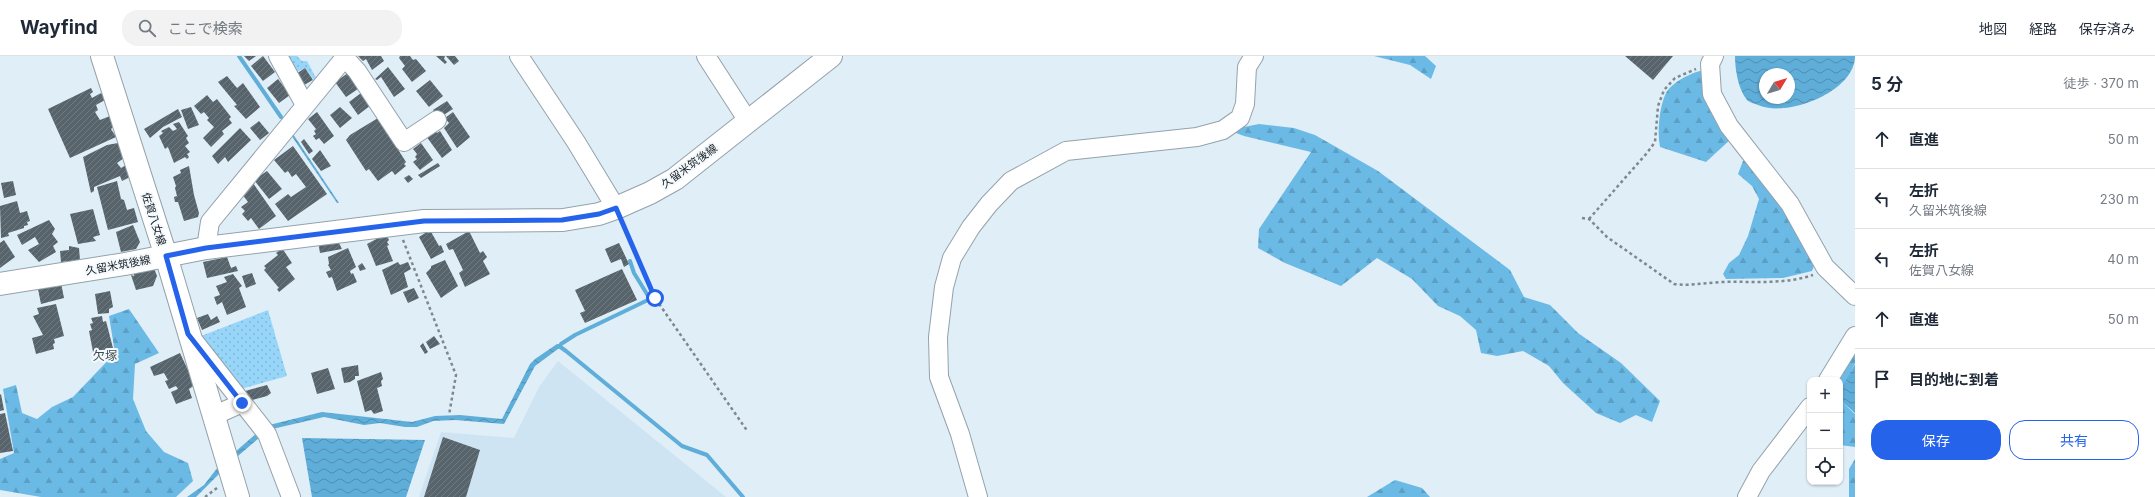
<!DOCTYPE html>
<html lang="ja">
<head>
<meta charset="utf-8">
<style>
	:root { --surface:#fff; --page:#f2f2f3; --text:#1f2937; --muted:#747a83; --line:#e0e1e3; --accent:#2563eb }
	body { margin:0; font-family:Inter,"Noto Sans JP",sans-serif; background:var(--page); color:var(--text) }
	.controls { position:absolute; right:12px; bottom:12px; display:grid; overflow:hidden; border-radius:8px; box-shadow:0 1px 3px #0004 }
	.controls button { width:36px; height:36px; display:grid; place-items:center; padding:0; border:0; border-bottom:1px solid var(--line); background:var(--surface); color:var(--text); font:20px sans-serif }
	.compass { position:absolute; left:1759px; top:12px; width:36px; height:36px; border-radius:50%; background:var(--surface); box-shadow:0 1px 3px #0004; rotate:52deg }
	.stop { position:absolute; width:12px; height:12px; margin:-9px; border:3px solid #2563eb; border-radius:50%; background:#fff }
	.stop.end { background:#2563eb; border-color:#fff; box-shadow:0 1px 4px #0008 }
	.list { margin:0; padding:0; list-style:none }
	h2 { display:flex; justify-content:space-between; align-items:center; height:52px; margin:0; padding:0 16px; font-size:17px }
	h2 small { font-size:13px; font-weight:400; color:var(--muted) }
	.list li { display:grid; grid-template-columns:26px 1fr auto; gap:12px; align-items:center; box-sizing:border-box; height:60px; padding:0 16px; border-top:1px solid var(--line) }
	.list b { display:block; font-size:15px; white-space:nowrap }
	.list p { margin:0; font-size:13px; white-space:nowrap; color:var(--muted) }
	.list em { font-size:13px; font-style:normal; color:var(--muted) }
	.actions { display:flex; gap:8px; padding:12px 16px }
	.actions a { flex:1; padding:9px 0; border:1px solid var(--accent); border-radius:16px; text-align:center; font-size:14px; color:var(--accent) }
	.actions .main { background:var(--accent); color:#fff }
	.icon { flex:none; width:22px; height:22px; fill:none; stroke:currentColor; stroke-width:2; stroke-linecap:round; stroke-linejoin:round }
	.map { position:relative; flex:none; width:1855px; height:441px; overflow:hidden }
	header { display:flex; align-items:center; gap:24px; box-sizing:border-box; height:56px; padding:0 20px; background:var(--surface); border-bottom:1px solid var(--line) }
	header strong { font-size:19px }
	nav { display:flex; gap:22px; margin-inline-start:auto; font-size:14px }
	.search { width:280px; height:36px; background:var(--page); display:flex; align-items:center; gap:10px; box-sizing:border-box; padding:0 14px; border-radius:16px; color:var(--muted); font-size:15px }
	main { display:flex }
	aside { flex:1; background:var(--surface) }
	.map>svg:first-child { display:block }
	.built { fill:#cee4f2 }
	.green { fill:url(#green-dots) }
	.forest { fill:url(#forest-firs) }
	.water { fill:url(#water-waves); fill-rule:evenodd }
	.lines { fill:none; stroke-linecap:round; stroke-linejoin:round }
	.stream { stroke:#5faed9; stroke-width:4 }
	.building { fill:url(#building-hatch) }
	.minor-casing { stroke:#94a2ab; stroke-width:20 }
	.major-casing { stroke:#94a2ab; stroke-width:24 }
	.path { stroke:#7e888e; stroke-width:2.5; stroke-dasharray:3 3; stroke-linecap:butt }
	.minor { stroke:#fff; stroke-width:18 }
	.major { stroke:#fff; stroke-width:22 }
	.route { stroke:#2563eb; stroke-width:5 }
	.labels { text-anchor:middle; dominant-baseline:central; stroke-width:4; stroke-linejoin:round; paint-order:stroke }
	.street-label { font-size:11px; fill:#191e21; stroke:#f3f9fd }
	.neighbourhood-label { font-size:12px; fill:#3e4b52; stroke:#f3f9fd }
</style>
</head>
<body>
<header>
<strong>Wayfind</strong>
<div class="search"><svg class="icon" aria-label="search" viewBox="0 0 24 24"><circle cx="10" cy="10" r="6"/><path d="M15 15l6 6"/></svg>ここで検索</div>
<nav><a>地図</a><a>経路</a><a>保存済み</a></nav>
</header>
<main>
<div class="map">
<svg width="1855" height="441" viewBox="0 0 1855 441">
	<defs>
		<pattern id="green-dots" width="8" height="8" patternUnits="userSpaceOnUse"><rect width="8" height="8" fill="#98d6f9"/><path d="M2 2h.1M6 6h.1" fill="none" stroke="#82b7d5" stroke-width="1.8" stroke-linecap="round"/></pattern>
		<pattern id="forest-firs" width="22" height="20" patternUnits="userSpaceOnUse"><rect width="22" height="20" fill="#6bbae6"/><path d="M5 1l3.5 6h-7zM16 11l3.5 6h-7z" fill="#5c9fc5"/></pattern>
		<pattern id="water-waves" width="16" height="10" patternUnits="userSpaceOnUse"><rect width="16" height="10" fill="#5faed9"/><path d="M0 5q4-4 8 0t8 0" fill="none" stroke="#4e8db0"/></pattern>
		<pattern id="building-hatch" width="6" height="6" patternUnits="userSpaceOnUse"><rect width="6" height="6" fill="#57646c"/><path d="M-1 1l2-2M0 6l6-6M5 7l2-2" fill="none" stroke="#707a80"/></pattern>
	</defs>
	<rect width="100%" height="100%" fill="#dfeef7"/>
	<polygon class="built" points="558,305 726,441 419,441 441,376 514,382 539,331"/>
	<g class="green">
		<polygon points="285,0 297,0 302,5 307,5 316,22 314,24 305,12 294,17"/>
		<polygon points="268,254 287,320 237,334 201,280"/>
	</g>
	<g class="forest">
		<polygon points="1374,0 1425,0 1436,10 1431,23 1410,9"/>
		<path d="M1703,14L1731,83L1706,106L1660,91C1657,76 1659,51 1666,37C1672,26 1691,17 1703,14Z"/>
		<polygon points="1259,68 1294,72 1315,79 1378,115 1510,214 1524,241 1550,249 1578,277 1621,307 1660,345 1652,366 1636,359 1620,367 1596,357 1563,327 1549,310 1523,295 1497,300 1481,297 1476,274 1460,260 1438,250 1412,223 1377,202 1341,230 1285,207 1258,192 1259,173 1311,96 1244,80 1236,77 1239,72"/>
		<polygon points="1743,105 1750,105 1775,137 1816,204 1812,215 1783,222 1726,223 1723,218 1729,207 1739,199 1748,180 1759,143 1752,130 1738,118"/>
		<polygon points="129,253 159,297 135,308 133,343 146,375 164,396 188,407 193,425 176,441 41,441 0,434 0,403 14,397 3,333 16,329 22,357 37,363 52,351 73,341 115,297 109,260"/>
		<polygon points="1855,292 1855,307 1840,338 1840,324 1832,324"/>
		<polygon points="1840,344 1855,358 1855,391 1840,389"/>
		<polygon points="1855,403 1855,441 1849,441 1849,413"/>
		<polygon points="1395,424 1422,432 1430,441 1367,441"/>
	</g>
	<g class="water">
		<path d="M1735,0H1855C1855,36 1787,62 1758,49C1755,48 1749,46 1747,44C1738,33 1735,13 1735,0ZM1765,18H1789V42H1765Z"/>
		<polygon points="293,78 339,147 337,147 291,79"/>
		<polygon points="557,288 562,290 535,310 504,368 455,364 433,365 417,371 405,371 380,367 364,369 324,361 268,374 238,400 235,396 265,370 322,356 412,366 435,360 460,359 502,363 530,308 535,303"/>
		<polygon points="1855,308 1855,357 1840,344 1842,331"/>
		<polygon points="302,382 425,384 406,441 312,441"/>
		<polygon points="218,411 222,415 196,441 187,441 204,429"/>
	</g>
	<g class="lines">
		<g class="stream">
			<polyline points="239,0 281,61"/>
			<polyline points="561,288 575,279 650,243 634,217 630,205"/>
			<polyline points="557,291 559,290 566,295 682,390 707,399 743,441"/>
		</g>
	</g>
	<g class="building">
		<polygon points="244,0 256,0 249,5"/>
		<polygon points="263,0 275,16 263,25 251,10"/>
		<polygon points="358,0 381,0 384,5 372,14 366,3 363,5"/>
		<polygon points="400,0 410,0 413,4 416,3 426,15 412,26 402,13 405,10 399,2"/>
		<polygon points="436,0 445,0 444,3 447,6 445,8"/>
		<polygon points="446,0 455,0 459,5 454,9"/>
		<polygon points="1625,0 1673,0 1653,24"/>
		<polygon points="388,11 405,33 394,41 381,21 377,24 375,23"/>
		<polygon points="305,12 313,24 304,29 296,18"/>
		<polygon points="348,17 358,33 346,41 335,26"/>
		<polygon points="227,20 237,32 243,27 260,51 246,63 234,50 237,49 218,26"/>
		<polygon points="278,23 290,39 279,47 267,32"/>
		<polygon points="430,24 443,40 429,51 416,35"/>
		<polygon points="91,32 93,36 90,38 92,42 101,37 105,44 96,49 98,54 95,56 100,64 110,60 114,70 111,73 116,81 70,102 48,53"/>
		<polygon points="361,37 371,49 358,59 349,46"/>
		<polygon points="207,39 213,46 217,43 231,61 229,63 232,67 222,75 224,78 211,91 203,82 214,71 207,64 209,62 204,56 201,58 194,50"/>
		<polygon points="447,45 453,53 439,62 433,54"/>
		<polygon points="191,51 199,69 188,73 181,54"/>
		<polygon points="340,51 352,62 340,72 330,59"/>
		<polygon points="178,53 182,61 163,71 150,82 144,73"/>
		<polygon points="317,56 334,80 324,88 319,82 316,84 313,80 316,78 314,75 316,73 308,63"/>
		<polygon points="453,56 470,81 457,92 444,72 449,67 445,62"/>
		<polygon points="378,62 406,106 404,108 406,110 395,119 392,115 378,125 369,113 366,115 346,84 350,79"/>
		<polygon points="259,65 269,77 260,84 250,72"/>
		<polygon points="179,66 188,80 186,82 189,87 185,90 190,96 187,98 189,101 187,103 185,101 174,107 168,91 165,93 159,80 163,77 161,75 169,71 173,75 177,73 173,68"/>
		<polygon points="240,72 251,84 228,106 225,101 218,108 212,100"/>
		<polygon points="434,73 437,77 440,75 452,94 442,102 426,80"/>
		<polygon points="304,83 313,95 309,98 301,86"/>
		<polygon points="118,87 124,102 117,107 121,112 126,109 130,121 122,125 120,120 94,131 94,135 91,137 83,101 107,89"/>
		<polygon points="421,87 433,104 420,114 413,106 417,103 415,101 417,98 413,93"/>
		<polygon points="293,90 327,138 288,165 275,148 288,138 291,141 306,131 296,118 292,121 288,115 285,117 274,104"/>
		<polygon points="320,94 331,110 321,115 312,103"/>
		<polygon points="438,107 440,110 421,122 418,119"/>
		<polygon points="189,110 194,139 199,157 198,161 184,165 178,146 175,146 174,141 177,140 175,132 176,130 173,121 181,117 180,114"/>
		<polygon points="267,115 282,133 269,143 254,124"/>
		<polygon points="409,119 413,123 408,127 404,122"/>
		<polygon points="13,125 16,139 4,142 1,127"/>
		<polygon points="117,125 121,143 124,144 127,154 134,152 138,166 108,174 97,131"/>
		<polygon points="253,127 276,160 259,173 251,162 248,165 242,158 245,155 241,151 248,146 242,138 252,130"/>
		<polygon points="17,145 20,157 27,155 30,165 27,166 28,169 24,170 24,172 8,177 9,180 1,182 0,150"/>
		<polygon points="93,153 100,179 93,181 96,185 78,188 70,158"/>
		<polygon points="49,164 55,173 52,178 58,186 53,190 56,196 39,206 28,194 39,188 35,181 22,189 17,179"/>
		<polygon points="133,169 140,186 136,193 121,196 116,176"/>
		<polygon points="430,174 439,190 441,189 444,196 431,203 419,181"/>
		<polygon points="469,175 480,197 483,195 487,201 483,205 490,218 465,231 459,217 463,214 453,193 449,194 446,188"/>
		<polygon points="386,178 389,184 387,186 389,189 387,190 393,205 376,210 367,188"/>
		<polygon points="337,183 342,193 320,197 318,185"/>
		<polygon points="4,184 15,201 0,212 0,187"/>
		<polygon points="619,187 629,208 624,211 621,203 611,207 605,193"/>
		<polygon points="69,190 79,192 80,204 61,206 60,195 69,194"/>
		<polygon points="282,192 292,207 286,211 295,223 279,236 277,233 279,232 264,214 266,212 264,210 278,199 276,197"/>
		<polygon points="348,192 356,211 350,215 351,218 353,217 357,226 337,235 332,221 329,222 326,216 331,214 328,209 329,208 328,201"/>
		<polygon points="227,201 231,212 236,210 238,215 207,222 203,206"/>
		<polygon points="445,204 458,230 441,242 426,217 431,212 431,210"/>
		<polygon points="398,206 400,209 408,206 411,213 404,217 408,231 391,239 382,214"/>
		<polygon points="362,207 366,213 360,215 358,210"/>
		<polygon points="154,212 157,220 153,230 136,234 131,219 134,220 134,217"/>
		<polygon points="622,213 637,244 585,267 580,257 585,255 575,234"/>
		<polygon points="252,217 256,228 246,232 242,220"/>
		<polygon points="233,218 242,230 239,232 246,251 227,259 222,246 217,249 214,241 220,239 216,230 227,226 224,221"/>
		<polygon points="61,227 64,242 41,248 38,233"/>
		<polygon points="414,232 419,242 408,247 403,236"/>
		<polygon points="110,235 113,251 109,253 109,257 98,258 95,238"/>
		<polygon points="56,248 64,280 54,283 55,287 53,288 54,293 36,298 32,282 43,279 33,260 39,258 37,252"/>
		<polygon points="208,258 211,264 217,260 220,266 202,274 197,262"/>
		<polygon points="102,260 103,266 106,265 113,292 93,296 89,275 92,274 90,268 93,267 91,262"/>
		<polygon points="434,280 440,288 430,293 426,286"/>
		<polygon points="423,287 428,296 425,298 420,290"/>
		<polygon points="180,297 195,329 189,333 192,342 176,348 171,336 178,333 176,330 169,333 165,325 168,324 164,317 154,320 150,311"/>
		<polygon points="358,309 359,320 355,320 355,323 350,326 344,327 341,312"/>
		<polygon points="328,312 335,333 317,338 311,317"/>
		<polygon points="381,316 383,323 381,325 382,330 377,332 383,355 374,358 371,354 365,356 357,325"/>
		<polygon points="267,329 271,337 267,340 248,345 238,337"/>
		<polygon points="1,338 4,354 0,355 0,339"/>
		<polygon points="5,357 13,395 0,397 0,358"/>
		<polygon points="443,381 480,394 466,441 424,441"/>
	</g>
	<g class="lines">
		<defs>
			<g id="minor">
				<polyline points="278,0 305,49"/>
				<polyline points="519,0 576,86 616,152"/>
				<polyline points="706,0 748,65"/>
				<polyline points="1714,0 1710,8 1712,38 1729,70 1790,148 1825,211 1855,240"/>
				<polyline points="344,1 357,15 404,86 437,64"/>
				<polyline points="206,192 210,166 346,0"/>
				<polyline points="194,285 267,378 291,441"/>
				<polyline points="1828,324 1855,280"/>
				<polyline points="213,360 242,347"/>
				<polyline points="978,441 960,378 939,321 938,281 944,231 952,202 971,171 989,148 1011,125 1066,95 1197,81 1223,74 1240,62 1245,48 1247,11 1254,0"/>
				<polyline points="1747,441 1761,415 1810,351"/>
			</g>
			<g id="major">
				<polyline points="102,0 166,200 238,441"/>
				<polyline points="0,228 125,208 206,192 424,165 563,164 599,158 616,152 650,137 675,123 831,0"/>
			</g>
		</defs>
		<use href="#minor" class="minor-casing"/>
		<use href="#major" class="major-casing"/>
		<g class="path">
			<path d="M1582,162L1589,163L1607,181L1674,228C1690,230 1705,227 1721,226C1752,225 1783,229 1813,219"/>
			<polyline points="1589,163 1647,97 1655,86 1658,50 1664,34 1675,22 1696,13"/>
			<polyline points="622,166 655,242 748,376"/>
			<polyline points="403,184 456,319 449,359"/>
			<polyline points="205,441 217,432"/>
		</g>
		<use href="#minor" class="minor"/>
		<use href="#major" class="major"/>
	</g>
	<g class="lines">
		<polyline class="route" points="242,347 188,278 166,200 206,192 424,165 562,164 599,158 616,152 655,242"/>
	</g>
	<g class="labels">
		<g class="street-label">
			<text transform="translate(689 110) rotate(-36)">久留米筑後線</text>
			<text transform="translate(154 163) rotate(72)">佐賀八女線</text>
			<text transform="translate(118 209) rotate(-10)">久留米筑後線</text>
		</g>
		<g class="neighbourhood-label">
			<text x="105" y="299">欠塚</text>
		</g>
	</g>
</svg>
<div class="controls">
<button>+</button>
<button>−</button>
<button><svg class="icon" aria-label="locate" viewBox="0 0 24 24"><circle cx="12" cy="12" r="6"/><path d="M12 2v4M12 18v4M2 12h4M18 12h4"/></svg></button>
</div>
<svg class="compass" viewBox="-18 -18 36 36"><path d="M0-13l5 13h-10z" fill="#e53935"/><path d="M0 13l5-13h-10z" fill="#747a83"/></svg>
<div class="stop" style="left:655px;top:242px"></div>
<div class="stop end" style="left:242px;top:347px"></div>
</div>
<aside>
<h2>5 分<small>徒歩 · 370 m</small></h2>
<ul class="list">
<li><svg class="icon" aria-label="ahead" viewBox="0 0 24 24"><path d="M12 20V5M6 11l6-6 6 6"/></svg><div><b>直進</b></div><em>50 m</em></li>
<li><svg class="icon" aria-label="left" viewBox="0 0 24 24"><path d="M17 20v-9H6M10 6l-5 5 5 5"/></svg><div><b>左折</b><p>久留米筑後線</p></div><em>230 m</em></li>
<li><svg class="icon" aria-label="left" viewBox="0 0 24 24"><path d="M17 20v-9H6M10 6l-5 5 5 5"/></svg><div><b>左折</b><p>佐賀八女線</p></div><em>40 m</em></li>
<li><svg class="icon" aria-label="ahead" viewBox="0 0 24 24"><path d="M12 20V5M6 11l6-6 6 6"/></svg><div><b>直進</b></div><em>50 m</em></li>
<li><svg class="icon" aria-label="arrive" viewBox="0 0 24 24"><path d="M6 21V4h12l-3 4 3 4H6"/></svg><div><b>目的地に到着</b></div></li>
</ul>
<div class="actions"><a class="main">保存</a><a>共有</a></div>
</aside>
</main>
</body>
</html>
